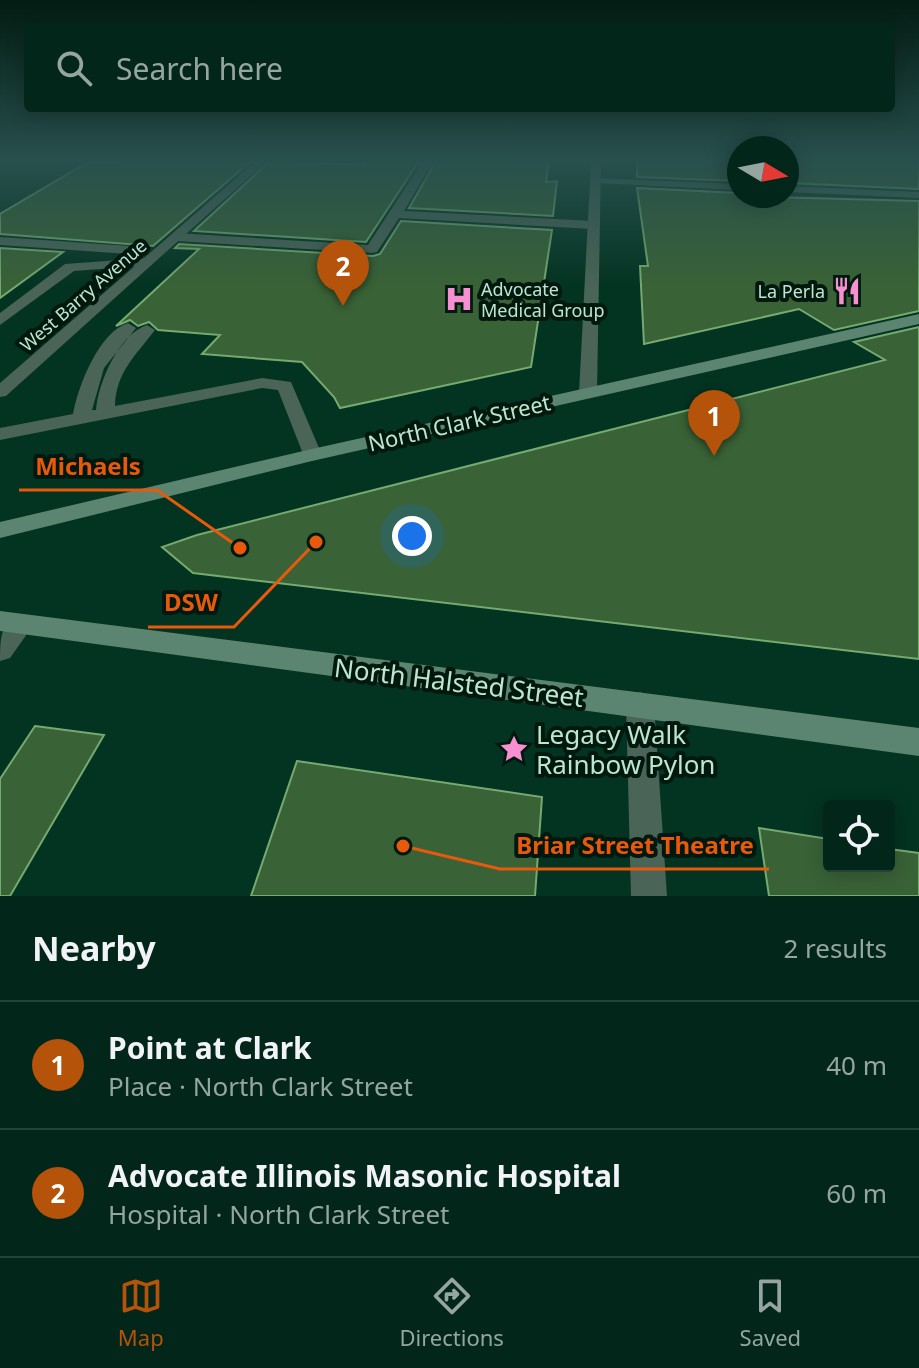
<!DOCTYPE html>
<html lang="en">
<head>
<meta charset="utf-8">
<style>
	:root { --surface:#022619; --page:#103226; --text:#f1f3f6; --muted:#96a5a2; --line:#234338; --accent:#b45309 }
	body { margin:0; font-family:"Noto Sans",sans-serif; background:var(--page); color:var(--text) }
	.controls { position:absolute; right:24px; bottom:24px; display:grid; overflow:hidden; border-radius:8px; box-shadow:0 4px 20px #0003 }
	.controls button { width:72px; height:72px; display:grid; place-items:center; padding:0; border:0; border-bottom:2px solid var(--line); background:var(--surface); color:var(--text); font:40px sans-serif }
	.compass { position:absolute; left:727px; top:136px; width:72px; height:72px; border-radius:50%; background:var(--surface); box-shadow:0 4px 20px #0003; rotate:100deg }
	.you { position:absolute; left:412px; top:536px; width:28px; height:28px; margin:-20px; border:6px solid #fff; border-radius:50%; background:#1a73e8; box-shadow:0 0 0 12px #1a73e833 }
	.badge { display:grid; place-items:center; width:52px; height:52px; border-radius:50%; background:var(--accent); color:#fff; font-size:26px; font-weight:700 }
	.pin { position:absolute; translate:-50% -66px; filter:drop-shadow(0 2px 4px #0008) }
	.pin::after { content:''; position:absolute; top:42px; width:28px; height:24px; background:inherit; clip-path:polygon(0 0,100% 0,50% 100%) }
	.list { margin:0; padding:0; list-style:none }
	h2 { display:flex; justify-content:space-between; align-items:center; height:104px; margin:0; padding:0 32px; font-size:34px }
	h2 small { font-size:26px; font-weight:400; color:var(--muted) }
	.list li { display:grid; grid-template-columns:52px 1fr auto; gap:24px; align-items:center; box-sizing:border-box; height:128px; padding:0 32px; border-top:2px solid var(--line) }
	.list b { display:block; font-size:30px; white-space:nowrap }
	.list p { margin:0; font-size:26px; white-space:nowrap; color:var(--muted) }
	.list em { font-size:26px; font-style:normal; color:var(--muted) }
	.icon { flex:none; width:44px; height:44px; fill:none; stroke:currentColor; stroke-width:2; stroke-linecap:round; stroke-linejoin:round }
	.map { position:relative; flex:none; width:919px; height:896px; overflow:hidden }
	.search { position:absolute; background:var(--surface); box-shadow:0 4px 20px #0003; left:24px; right:24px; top:24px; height:88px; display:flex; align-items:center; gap:20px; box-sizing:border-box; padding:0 28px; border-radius:8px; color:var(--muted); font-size:30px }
	.sheet { height:360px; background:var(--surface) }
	nav { display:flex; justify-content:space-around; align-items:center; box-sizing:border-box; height:112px; border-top:2px solid var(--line); background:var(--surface); font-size:22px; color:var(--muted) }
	nav a { display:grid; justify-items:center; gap:4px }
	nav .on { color:var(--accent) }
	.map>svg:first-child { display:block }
	.building { fill:#396236; stroke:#75aa70; stroke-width:2 }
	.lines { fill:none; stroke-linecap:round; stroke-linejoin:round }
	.service { fill:#4a6457; fill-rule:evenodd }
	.minor { fill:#4a6457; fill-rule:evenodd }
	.secondary { fill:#5b8570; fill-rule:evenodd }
	.labels { text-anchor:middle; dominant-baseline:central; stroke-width:8; stroke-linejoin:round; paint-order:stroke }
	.far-poi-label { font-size:18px; fill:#bee5d0; stroke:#00180d; text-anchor:start }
	.far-street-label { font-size:18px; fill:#bee5d0; stroke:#00180d }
	.street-label { font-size:22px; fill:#bee5d0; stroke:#00180d }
	.near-street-label { font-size:26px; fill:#bee5d0; stroke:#00180d }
	.near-poi-label { font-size:26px; fill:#bee5d0; stroke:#00180d; text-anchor:start }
	.leader { fill:none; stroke:#e8590c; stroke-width:3 }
	.callout-dot { fill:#e8590c; stroke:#00180d; stroke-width:3 }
	.callout-label { font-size:24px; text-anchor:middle; font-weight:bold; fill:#e8590c; stroke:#00180d; stroke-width:8; stroke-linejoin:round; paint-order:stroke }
</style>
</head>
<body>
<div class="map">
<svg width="919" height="896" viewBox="0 0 919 896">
	<rect width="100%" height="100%" fill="#033321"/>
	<g class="building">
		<polygon points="251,161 153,246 0,234 0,214 88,162"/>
		<polygon points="270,161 363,165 363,161 419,161 366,242 194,231"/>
		<polygon points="436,161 549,161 546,182 557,181 553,216 409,208"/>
		<polygon points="637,161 739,161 739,181 637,177"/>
		<polygon points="787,161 919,161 919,189 787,183"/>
		<polygon points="637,188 739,193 739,196 919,201 919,311 834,330 799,309 644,344 640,266 648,266"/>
		<polygon points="401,221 552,230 531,367 340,408 334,397 302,362 202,354 220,335 158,330 149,322 138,326 130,320 116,326 199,249 175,248 179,244 373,256 380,254"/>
		<polygon points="0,248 63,252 0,298"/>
		<polygon points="919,327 919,659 193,573 162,547 197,535 885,360 854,342"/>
		<polygon points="35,726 104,735 10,896 0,896 0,779"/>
		<polygon points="297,761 542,797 535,896 251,896"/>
		<polygon points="759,828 829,839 829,866 889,866 889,849 919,853 919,896 769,896"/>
	</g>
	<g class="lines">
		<g class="service">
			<polygon points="423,161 433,161 404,211 593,221 599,225 593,229 399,218 377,252 372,253 176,241 170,237 176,233 368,245"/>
			<polygon points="592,178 739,184 739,190 596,183 591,180"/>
			<polygon points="787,186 919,192 919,198 787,192"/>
			<polygon points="0,237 143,247 150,251 143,255 0,245"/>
			<polygon points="147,258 152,259 152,265 74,271 0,325 0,313 65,264"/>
			<path d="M128,323L136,328L104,368L92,410H96C98,383 119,334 147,325L155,330C136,355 116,372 115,406L262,378L291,382L322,455L319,459H305L278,390L262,388L0,440V428L73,414C78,386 99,332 128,323Z"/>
			<path d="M21,614L30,617L34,624L10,658L0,661C0,640 0,621 21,614Z"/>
		</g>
		<g class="minor">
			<polygon points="256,161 267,161 6,396 0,397 0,383"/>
			<polygon points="591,161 601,161 597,393 588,398 579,393"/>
			<polygon points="640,692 650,696 654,705 667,896 631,896 626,705 630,696"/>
		</g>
		<g class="secondary">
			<polygon points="919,314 919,324 312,461 0,538 0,522 312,449"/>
			<polygon points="0,611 919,728 919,756 0,631"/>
		</g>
	</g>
	<linearGradient id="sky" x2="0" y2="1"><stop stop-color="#021c12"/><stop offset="0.56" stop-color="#28504e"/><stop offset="1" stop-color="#28504e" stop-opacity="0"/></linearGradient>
	<rect width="919" height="287" fill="url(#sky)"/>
	<defs>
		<symbol id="restaurant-bare" viewBox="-9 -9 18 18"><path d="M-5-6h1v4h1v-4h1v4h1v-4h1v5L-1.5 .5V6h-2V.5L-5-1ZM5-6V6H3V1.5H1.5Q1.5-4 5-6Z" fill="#f690d1" stroke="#00180d" stroke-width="2.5" paint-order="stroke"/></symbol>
		<symbol id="hospital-bare" viewBox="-9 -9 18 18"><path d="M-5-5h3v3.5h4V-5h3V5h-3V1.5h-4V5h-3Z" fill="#f690d1" stroke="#00180d" stroke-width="2.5" paint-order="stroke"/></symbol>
		<symbol id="sight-bare" viewBox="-9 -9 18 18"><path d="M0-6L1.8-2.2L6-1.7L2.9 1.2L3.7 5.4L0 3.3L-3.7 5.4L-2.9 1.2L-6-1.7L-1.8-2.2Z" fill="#f690d1" stroke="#00180d" stroke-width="2.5" paint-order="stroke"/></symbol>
	</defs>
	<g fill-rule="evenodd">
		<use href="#restaurant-bare" x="827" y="271" width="40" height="40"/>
		<use href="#hospital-bare" x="439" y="279" width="40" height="40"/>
		<use href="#sight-bare" x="494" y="729" width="40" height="40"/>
	</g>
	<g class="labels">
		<g class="far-poi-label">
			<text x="481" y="289">Advocate<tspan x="481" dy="21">Medical Group</tspan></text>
			<text x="825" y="291" text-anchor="end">La Perla</text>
		</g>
		<g class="far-street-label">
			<text transform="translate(83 295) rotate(-41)">West Barry Avenue</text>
		</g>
		<g class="street-label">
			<text transform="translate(459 422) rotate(-13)">North Clark Street</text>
		</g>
		<g class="near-street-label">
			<text transform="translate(459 682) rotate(7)">North Halsted Street</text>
		</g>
		<g class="near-poi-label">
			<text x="536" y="734">Legacy Walk<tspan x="536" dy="30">Rainbow Pylon</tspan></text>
		</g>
	</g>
	<path class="leader" d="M240 548L157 490H19M316 542L234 627H148M403 846L500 869H769"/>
	<g class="callout-dot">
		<circle cx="240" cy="548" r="8"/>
		<circle cx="316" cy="542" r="8"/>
		<circle cx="403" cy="846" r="8"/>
	</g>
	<g class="callout-label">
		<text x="88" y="475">Michaels</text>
		<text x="191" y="611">DSW</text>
		<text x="635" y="854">Briar Street Theatre</text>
	</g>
</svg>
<div class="controls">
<button><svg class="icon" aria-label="locate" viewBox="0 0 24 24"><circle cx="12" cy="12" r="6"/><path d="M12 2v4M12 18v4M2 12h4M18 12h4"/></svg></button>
</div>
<svg class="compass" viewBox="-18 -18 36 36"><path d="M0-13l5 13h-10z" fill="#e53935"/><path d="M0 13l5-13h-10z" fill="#96a5a2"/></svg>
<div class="you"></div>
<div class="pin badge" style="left:714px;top:456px">1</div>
<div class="pin badge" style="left:343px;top:306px">2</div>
<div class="search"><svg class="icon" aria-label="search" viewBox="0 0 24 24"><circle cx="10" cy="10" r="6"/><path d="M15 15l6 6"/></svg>Search here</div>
</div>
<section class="sheet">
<h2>Nearby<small>2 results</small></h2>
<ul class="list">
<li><span class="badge">1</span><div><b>Point at Clark</b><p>Place · North Clark Street</p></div><em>40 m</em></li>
<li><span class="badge">2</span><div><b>Advocate Illinois Masonic Hospital</b><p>Hospital · North Clark Street</p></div><em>60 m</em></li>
</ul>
</section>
<nav>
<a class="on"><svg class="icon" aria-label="map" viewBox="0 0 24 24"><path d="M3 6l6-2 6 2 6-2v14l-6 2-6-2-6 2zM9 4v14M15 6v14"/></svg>Map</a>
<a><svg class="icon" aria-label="directions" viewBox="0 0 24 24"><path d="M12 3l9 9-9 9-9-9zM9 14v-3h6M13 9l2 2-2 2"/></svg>Directions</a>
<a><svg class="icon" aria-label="saved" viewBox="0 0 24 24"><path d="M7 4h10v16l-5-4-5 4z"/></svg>Saved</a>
</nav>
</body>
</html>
